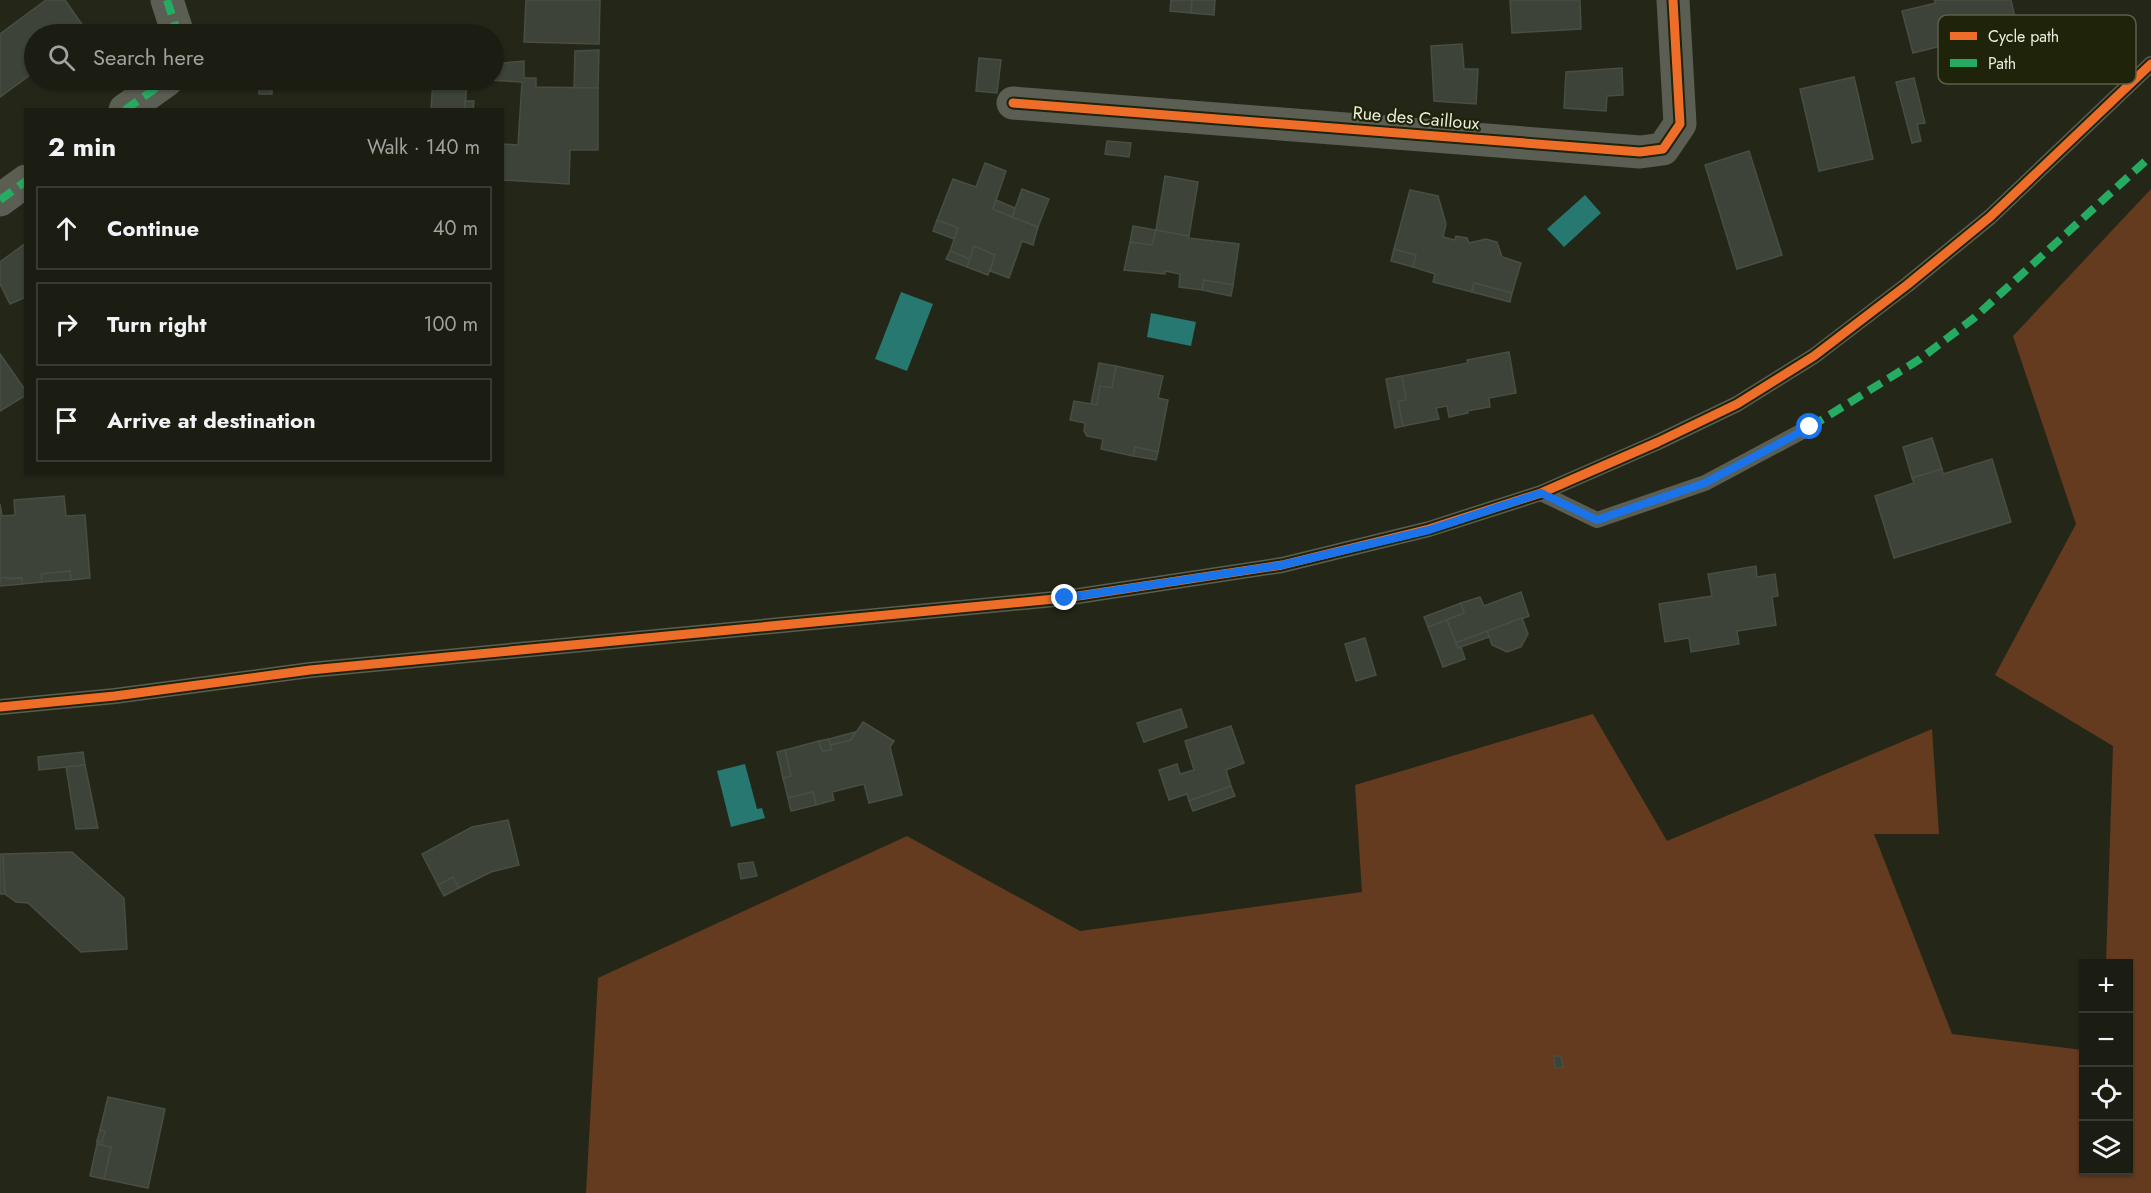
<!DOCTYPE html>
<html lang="en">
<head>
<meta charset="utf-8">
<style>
	:root { --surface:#1b1d12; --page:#24261b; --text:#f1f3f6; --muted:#a0a29f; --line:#393b32 }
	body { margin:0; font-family:Jost,sans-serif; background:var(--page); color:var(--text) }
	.controls { position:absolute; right:18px; bottom:18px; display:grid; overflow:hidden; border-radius:0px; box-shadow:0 2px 4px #0004 }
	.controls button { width:54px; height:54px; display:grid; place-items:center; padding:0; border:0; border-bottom:2px solid var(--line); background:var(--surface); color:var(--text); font:30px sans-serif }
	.stop { position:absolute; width:18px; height:18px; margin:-14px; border:4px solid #1a73e8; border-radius:50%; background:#fff }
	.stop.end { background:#1a73e8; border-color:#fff; box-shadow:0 2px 6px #0008 }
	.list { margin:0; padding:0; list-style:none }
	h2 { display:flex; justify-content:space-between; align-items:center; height:78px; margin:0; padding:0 24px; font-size:26px }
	h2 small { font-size:20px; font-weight:400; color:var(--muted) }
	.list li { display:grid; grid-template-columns:39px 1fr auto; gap:18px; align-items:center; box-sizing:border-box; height:84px; margin:0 12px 12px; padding:0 12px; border:2px solid var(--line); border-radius:0px }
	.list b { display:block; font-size:22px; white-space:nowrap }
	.list em { font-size:20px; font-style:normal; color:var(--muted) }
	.icon { flex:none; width:33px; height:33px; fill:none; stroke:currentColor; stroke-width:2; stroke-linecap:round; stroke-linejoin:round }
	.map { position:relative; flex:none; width:2151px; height:1193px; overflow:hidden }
	.search { position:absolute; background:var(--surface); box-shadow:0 2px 4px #0004; left:24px; top:24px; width:480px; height:66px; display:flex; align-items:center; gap:15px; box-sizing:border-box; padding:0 21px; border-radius:33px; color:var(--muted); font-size:22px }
	.panel { position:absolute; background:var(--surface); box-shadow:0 2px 4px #0004; left:24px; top:108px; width:480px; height:366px; border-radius:0px }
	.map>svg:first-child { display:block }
	.green { fill:#643b1f }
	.water { fill:#267870 }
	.building { fill:#3d4339; stroke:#474e43; stroke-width:1.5 }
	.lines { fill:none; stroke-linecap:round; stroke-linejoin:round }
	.lane { stroke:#5b5e53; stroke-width:16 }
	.street { stroke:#5b5e53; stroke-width:33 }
	.quiet { stroke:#26ab63; stroke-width:8; stroke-dasharray:15 8; stroke-linecap:butt }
	.cycleway-casing { stroke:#1e2309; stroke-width:13 }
	.cycleway { stroke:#ee6e29; stroke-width:9 }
	.route { stroke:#1a73e8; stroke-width:8 }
	.labels { text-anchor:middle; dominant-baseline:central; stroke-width:4.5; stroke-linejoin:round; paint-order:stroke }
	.street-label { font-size:18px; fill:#e9eddd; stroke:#1e2309 }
	.key { fill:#1e2309; stroke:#5b6049; stroke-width:1.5 }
	.key-label { font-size:16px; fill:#e9eddd }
</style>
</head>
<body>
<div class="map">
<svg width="2151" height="1193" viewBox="0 0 2151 1193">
	<rect width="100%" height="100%" fill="#242718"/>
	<polygon class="green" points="2151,189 2151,1193 586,1193 598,978 907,836 1080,931 1362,892 1355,785 1593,714 1667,841 1932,729 1939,834 1874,834 1952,1034 2083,1050 2084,1170 2128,1170 2128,964 2106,963 2113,746 1995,675 2076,524 2013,336"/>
	<g class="water">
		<polygon points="1585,195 1601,213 1564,247 1547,229"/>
		<polygon points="901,292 933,304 907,371 875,359"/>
		<polygon points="1151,313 1196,322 1191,346 1147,337"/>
		<polygon points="745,764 757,809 762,808 765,818 731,827 717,771"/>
	</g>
	<g class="building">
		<polygon points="46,0 65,0 88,33 34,34 34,72 0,97 0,34"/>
		<polygon points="526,0 600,0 599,44 524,42"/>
		<polygon points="1171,0 1192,0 1191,13 1170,11"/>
		<polygon points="1192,0 1215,0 1214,15 1191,13"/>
		<polygon points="1510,0 1580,0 1581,29 1512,33"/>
		<polygon points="1934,0 2011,0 2017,27 1968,39 1974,63 1951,68 1945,45 1913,53 1902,11 1936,3"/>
		<polygon points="1462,44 1464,69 1478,69 1476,104 1434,101 1431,46"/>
		<polygon points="599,50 598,88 574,88 575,51"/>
		<polygon points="979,58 1001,60 997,93 976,91"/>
		<polygon points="524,61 524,78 536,78 536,87 598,88 598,150 570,150 569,184 502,180 502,144 518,145 522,82 486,80 494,80 494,64"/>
		<polygon points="1622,68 1623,95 1607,96 1606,111 1564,108 1566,72"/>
		<polygon points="1854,77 1873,159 1819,171 1800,89"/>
		<polygon points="1914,78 1925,123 1917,124 1921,141 1912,143 1896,82"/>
		<polygon points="272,80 272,94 259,94 259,81"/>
		<polygon points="416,80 433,80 433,89 416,87"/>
		<polygon points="433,80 467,80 465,110 431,110"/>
		<polygon points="465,101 474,101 473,110 465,110"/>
		<polygon points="1107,141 1131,143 1129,157 1105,154"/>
		<polygon points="1749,151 1782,255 1737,269 1705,165"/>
		<polygon points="985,163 1006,171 993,209 1038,227 1033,245 1022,241 1009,278 990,271 995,255 974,246 970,259 950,251 958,228 937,220 953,179 976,187"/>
		<polygon points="1165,176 1198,182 1189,236 1156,230"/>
		<polygon points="1022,189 1049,199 1038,227 1012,217"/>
		<polygon points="1410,190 1438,196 1446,224 1443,237 1455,240 1456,236 1467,238 1469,243 1486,239 1497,242 1502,257 1521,263 1512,293 1474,283 1472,292 1433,282 1435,274 1413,267 1416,255 1394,249"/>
		<polygon points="996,200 1015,208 1012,217 993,209"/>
		<polygon points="937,220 958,228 954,239 933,231"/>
		<polygon points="1133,226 1156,230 1152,245 1130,242"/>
		<polygon points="1156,230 1189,236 1188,238 1239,244 1233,285 1204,280 1202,290 1179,287 1180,274 1165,271 1165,274 1124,270 1130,242 1152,245"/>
		<polygon points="26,243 26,297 10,304 0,284 0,262"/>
		<polygon points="974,246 995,255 988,275 967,267"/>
		<polygon points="1394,249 1416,255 1413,267 1391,261"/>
		<polygon points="950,251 970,259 967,267 946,259"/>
		<polygon points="1204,280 1233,285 1231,296 1202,290"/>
		<polygon points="1474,283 1512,293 1510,302 1472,292"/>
		<polygon points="1509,352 1516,393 1489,398 1490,407 1467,411 1468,413 1449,417 1447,406 1436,408 1439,419 1403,426 1398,401 1406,400 1402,376 1468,363 1467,360"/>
		<polygon points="0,354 26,391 26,395 0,411"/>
		<polygon points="1099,363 1116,366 1112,388 1100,386 1097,405 1091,404"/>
		<polygon points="1116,366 1163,376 1158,398 1168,400 1158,452 1135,447 1133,456 1101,449 1103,439 1087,436 1084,431 1085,423 1070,420 1074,401 1097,405 1100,386 1112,388"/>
		<polygon points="1402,376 1406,400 1398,401 1403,426 1395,428 1386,379"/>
		<polygon points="1932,438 1942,469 1912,478 1903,447"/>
		<polygon points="1135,447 1158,452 1156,460 1133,456"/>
		<polygon points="1992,459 2011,522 1894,558 1875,496 1914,483 1912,478 1942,469 1943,474"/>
		<polygon points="64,496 66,516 85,515 90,578 71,580 70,571 41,574 42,582 22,584 22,578 0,578 0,504 2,516 15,515 14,500"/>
		<polygon points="1756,566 1757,577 1775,574 1778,596 1772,597 1776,625 1737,631 1739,644 1691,652 1689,638 1665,642 1659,604 1712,596 1708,574"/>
		<polygon points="70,571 71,580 42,582 41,574"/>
		<polygon points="6,577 7,579 22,578 22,584 0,586 0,578"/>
		<polygon points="1521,592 1529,616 1456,643 1447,620 1464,613 1461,603 1480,597 1484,606"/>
		<polygon points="1461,603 1464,613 1428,627 1424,617"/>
		<polygon points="1522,618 1528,634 1521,647 1507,652 1492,645 1487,631"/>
		<polygon points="1447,620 1458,648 1461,647 1465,659 1443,667 1428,627"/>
		<polygon points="1487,631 1489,637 1458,648 1456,643"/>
		<polygon points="1365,638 1376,675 1356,681 1345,644"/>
		<polygon points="1181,709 1187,727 1144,742 1137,723"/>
		<polygon points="863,722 894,741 890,747 902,795 869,803 864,784 832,792 834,800 816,805 813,792 788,798 783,778 791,776 785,750 819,741 822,751 831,750 830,745 851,740"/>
		<polygon points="1231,726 1244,763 1226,770 1231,786 1189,801 1187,794 1169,800 1159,770 1177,764 1180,774 1194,770 1185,741"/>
		<polygon points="855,732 851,740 830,745 829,739"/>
		<polygon points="829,739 831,750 822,751 819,741"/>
		<polygon points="785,750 791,776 783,778 777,752"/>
		<polygon points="83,752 85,765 39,770 38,757"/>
		<polygon points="85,765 98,828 76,829 66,767"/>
		<polygon points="1231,786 1235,796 1193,811 1189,801"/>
		<polygon points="813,792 816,805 791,811 788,798"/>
		<polygon points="508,820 519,865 491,872 459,888 453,877 438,885 422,854 472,827"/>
		<polygon points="72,852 124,898 127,949 81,952 28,903 16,902 5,894 3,854"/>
		<polygon points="0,854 3,854 5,894 0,894"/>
		<polygon points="753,862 757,876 741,879 738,864"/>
		<polygon points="453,877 459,888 444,896 438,885"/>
		<polygon points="1554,1056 1561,1056 1563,1067 1555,1068"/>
		<polygon points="108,1097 165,1109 148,1188 104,1179 111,1147 97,1144 97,1141 102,1142 105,1131 100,1130"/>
		<polygon points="100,1130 105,1131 102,1142 97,1141"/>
		<polygon points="97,1144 111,1147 104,1179 90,1176"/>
	</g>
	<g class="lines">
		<g class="lane">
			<polyline points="1541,493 1597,520 1705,483 1810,427"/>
			<polyline points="0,707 115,696 310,670 1065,598 1282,565 1429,529 1541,493 1658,442 1737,404 1814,356 1907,285 1990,217 2151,64"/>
		</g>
		<g class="street">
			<polyline points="167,0 178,34"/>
			<polyline points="1013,103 1640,152 1663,149 1680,124 1673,0"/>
			<polyline points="125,110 167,80"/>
			<polyline points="0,200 26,181"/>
		</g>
		<g class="quiet">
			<polyline points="167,0 178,34"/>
			<polyline points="125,110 167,80"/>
			<polyline points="0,200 26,181"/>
			<polyline points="1810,427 1920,359 1974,318 2151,156"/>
		</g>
		<defs>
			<g id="cycleway">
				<polyline points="1013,103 1640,152 1663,149 1680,124 1673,0"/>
				<polyline points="0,707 115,696 310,670 1065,598 1282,565 1429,529 1541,493 1658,442 1737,404 1814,356 1907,285 1990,217 2151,64"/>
			</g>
		</defs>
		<use href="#cycleway" class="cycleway-casing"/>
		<use href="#cycleway" class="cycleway"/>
	</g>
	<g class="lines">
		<polyline class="route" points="1065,598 1282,565 1429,530 1541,493 1597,520 1705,483 1810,427"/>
	</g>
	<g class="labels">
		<g class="street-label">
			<text transform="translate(1416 118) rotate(5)">Rue des Cailloux</text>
		</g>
	</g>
	<rect x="1938" y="15" width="198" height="69" rx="9" class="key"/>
	<rect x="1950" y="32" width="27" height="8" fill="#ee6e29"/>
	<rect x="1950" y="59" width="27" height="8" fill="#26ab63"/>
	<g class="key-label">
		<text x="1988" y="42">Cycle path</text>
		<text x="1988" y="69">Path</text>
	</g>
</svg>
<div class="controls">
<button>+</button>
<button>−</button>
<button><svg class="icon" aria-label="locate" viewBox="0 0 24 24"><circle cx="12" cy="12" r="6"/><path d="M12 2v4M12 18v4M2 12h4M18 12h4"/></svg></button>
<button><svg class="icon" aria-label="layers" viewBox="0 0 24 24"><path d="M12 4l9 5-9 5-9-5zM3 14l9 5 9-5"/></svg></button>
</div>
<div class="stop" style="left:1810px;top:427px"></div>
<div class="stop end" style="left:1065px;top:598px"></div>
<div class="search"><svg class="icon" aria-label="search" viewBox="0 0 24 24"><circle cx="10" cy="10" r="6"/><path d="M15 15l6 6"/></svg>Search here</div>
<section class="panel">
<h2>2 min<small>Walk · 140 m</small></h2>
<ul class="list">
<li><svg class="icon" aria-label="ahead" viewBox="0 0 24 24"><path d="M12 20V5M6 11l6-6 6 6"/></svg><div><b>Continue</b></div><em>40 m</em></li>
<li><svg class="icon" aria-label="right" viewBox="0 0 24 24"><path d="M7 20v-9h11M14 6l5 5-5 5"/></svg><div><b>Turn right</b></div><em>100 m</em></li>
<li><svg class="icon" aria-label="arrive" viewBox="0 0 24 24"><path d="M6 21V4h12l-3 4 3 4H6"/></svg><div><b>Arrive at destination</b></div></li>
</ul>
</section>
</div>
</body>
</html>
